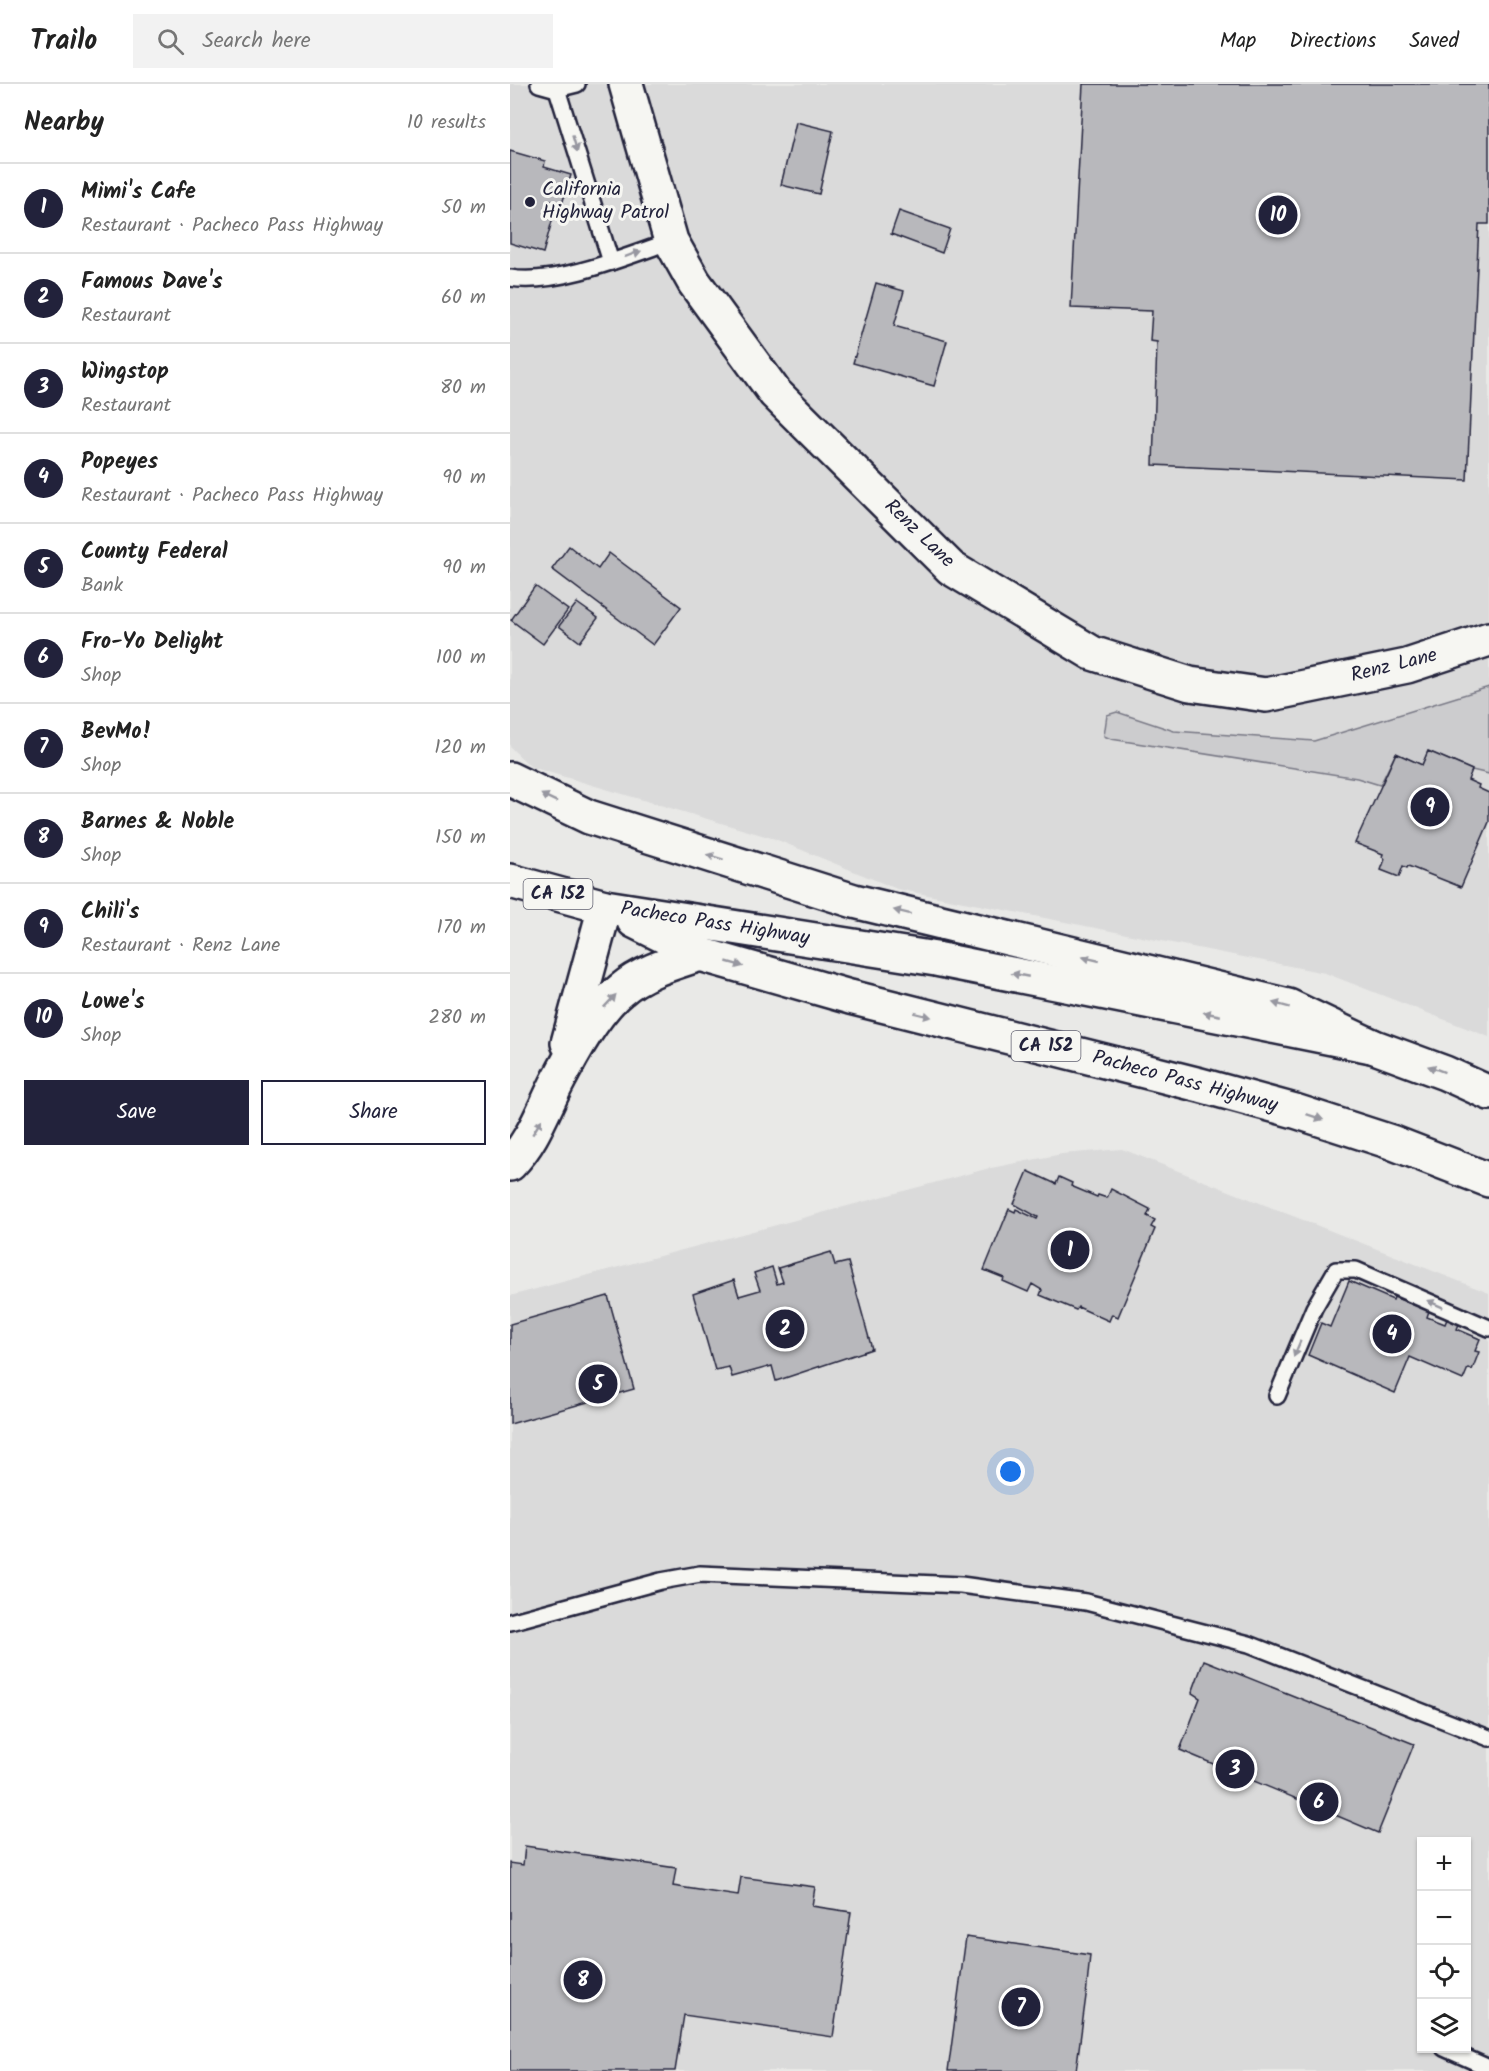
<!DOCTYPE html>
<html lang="en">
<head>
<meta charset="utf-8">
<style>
	:root { --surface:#fff; --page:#f2f2f2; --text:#222; --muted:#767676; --line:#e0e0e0; --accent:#22223b }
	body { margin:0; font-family:Kalam,sans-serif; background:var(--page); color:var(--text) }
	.controls { position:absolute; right:18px; bottom:18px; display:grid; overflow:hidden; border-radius:0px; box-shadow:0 2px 4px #0004 }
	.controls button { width:54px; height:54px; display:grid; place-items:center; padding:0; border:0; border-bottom:2px solid var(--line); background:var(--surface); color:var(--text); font:30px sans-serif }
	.you { position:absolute; left:501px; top:1388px; width:21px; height:21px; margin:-15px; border:4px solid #fff; border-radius:50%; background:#1a73e8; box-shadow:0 0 0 9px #1a73e833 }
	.badge { display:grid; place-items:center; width:39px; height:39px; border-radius:50%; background:var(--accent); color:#fff; font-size:20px; font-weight:700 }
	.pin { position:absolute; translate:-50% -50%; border:3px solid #fff; box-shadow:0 2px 6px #0006 }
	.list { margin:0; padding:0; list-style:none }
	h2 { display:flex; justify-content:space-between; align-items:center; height:78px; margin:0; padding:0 24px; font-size:26px }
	h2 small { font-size:20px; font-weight:400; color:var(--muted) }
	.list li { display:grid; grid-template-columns:39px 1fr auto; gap:18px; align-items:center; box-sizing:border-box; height:90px; padding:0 24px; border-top:2px solid var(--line) }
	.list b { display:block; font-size:22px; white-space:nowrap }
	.list p { margin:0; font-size:20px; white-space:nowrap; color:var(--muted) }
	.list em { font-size:20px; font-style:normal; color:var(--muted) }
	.actions { display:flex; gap:12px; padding:18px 24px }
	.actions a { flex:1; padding:14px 0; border:2px solid var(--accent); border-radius:0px; text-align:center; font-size:21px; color:var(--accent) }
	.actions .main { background:var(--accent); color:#fff }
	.icon { flex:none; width:33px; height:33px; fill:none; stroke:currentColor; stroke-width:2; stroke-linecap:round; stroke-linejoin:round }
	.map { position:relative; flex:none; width:979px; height:1987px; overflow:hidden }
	header { display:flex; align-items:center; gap:36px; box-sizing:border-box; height:84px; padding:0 30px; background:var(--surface); border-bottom:2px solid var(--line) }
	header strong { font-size:28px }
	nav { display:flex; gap:33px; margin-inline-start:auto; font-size:21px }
	.search { width:420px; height:54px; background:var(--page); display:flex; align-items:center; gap:15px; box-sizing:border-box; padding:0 21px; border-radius:0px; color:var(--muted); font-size:22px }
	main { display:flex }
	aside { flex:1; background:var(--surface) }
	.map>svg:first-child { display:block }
	.built { fill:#dadada; fill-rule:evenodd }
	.green { fill:#ccccce; stroke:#777784; stroke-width:1.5 }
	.building { fill:#b8b8bc; stroke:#22223b; stroke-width:1.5 }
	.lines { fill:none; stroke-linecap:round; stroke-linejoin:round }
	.service-casing { stroke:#22223b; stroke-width:20 }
	.tertiary-casing { stroke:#22223b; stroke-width:38 }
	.trunk-casing { stroke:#22223b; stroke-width:38 }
	.motorway-casing { stroke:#22223b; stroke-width:38 }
	.service { stroke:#f6f6f2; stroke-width:15 }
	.tertiary { stroke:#f6f6f2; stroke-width:33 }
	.trunk { stroke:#f6f6f2; stroke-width:33 }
	.motorway { stroke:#f6f6f2; stroke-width:33 }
	.oneway { fill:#9797a0 }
	.poi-dot { fill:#22223b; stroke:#f6f6f2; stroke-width:2 }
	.labels { text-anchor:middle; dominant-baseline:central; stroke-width:6; stroke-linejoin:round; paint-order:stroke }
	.shield { fill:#f6f6f2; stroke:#626272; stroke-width:1.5 }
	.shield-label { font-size:18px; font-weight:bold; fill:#22223b }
	.poi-label { font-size:20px; fill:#22223b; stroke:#f6f6f2; text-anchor:start }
	.street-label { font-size:20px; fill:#22223b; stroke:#f6f6f2 }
</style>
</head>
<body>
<header>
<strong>Trailo</strong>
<div class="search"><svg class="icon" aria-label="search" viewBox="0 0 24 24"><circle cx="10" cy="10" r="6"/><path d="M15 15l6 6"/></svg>Search here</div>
<nav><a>Map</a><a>Directions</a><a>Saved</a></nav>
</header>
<main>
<aside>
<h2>Nearby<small>10 results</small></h2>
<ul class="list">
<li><span class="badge">1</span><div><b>Mimi's Cafe</b><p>Restaurant · Pacheco Pass Highway</p></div><em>50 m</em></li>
<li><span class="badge">2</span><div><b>Famous Dave's</b><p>Restaurant</p></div><em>60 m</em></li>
<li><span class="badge">3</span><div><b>Wingstop</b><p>Restaurant</p></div><em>80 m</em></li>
<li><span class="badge">4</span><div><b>Popeyes</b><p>Restaurant · Pacheco Pass Highway</p></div><em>90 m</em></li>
<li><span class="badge">5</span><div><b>County Federal</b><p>Bank</p></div><em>90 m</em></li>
<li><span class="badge">6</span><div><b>Fro-Yo Delight</b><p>Shop</p></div><em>100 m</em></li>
<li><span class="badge">7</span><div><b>BevMo!</b><p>Shop</p></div><em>120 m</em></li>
<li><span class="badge">8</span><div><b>Barnes &amp; Noble</b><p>Shop</p></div><em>150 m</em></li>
<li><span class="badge">9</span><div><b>Chili's</b><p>Restaurant · Renz Lane</p></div><em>170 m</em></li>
<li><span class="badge">10</span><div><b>Lowe's</b><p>Shop</p></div><em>280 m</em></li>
</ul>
<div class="actions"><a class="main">Save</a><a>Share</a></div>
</aside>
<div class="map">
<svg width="979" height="1987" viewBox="0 0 979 1987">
	<rect width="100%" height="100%" fill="#e9e9e7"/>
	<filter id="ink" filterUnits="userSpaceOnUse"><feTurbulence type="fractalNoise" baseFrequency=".0167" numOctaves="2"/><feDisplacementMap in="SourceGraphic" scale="12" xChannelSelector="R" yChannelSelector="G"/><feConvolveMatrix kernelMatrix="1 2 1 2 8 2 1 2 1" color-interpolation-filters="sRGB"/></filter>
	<g filter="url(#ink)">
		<g class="built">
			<polygon points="0,0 979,0 979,953 815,889 387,805 265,755 21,683 0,663"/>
			<path d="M612,1065L979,1209V1987H0V1212L476,1085L552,1070ZM912,1758H956V1964H912Z"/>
		</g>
		<polygon class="green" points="979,603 979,690 962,686 918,667 912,681 886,669 870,701 847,694 601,655 594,652 597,631 607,628 664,647 804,657"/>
		<g class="building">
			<polygon points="573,0 979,0 979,140 969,140 957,396 643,381 647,258 640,257 642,227 561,224"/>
			<polygon points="286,38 323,47 309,110 271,101"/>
			<polygon points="0,67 35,77 34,83 61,91 52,120 40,117 37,128 44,130 33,169 0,159"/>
			<polygon points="389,127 440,145 432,169 381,150"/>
			<polygon points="366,199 394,207 384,242 437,257 424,302 343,279"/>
			<polygon points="59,462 88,485 99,469 171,523 143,561 42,485"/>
			<polygon points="25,502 58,526 33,560 1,536"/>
			<polygon points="67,519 88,534 70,558 49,542"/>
			<polygon points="918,667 962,686 958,696 969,701 968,704 979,709 979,738 951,803 898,782 897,784 893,782 889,793 871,786 875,775 872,773 873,770 845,759 886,669 912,681"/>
			<polygon points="518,1087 546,1100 549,1093 562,1099 561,1102 587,1113 588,1111 597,1114 601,1105 640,1125 637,1132 645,1136 641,1143 645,1145 608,1233 602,1230 599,1237 568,1223 566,1226 530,1211 532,1206 522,1200 518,1208 493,1197 494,1194 474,1186 499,1125 505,1128 506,1125 527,1135 528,1133 504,1120"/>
			<polygon points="321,1168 325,1181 338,1178 362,1265 266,1297 262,1282 222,1293 219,1283 205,1286 183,1210 224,1196 229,1212 250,1206 244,1189 262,1183 267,1200 273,1198 268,1184"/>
			<polygon points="839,1197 883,1216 884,1213 919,1227 917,1233 935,1240 937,1235 949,1240 947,1245 970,1255 965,1267 969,1268 962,1286 958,1284 953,1296 900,1273 885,1309 798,1271 811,1239 820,1243"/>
			<polygon points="98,1212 124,1305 0,1340 0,1240"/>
			<polygon points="694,1576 904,1660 868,1749 670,1666 690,1614 682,1609"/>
			<polygon points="15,1762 166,1784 163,1802 228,1812 231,1793 305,1803 302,1822 341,1828 323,1953 174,1931 165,1987 0,1987 0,1779 13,1781"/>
			<polygon points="456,1853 580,1871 576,1912 566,1987 438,1987"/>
		</g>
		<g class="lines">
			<defs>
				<g id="service">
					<polyline points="29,0 47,5 67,0"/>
					<polyline points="47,5 101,178"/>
					<path d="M0,194C45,202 118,172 161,157"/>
					<polyline points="767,1312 804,1224 826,1186 846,1186 979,1244"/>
					<polyline points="0,1538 151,1497 190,1490 451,1501 576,1518 739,1560 979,1654"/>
					<polyline points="934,1964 979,1984"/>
				</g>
				<polyline id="tertiary" points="116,0 161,157 184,198 265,309 441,484 582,569 680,600 756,611 897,582 979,555"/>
				<g id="trunk">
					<polyline points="0,797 95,823 426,875 862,962 935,989 979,1009"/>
					<polyline points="124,837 190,870 340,913 690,1001 785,1027 881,1058 979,1096"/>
				</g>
				<g id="motorway">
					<polyline points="0,695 79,733 344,817 778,922 862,962"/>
					<polyline points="58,959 95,823"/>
					<path d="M0,1080C22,1058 32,1029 46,1001C61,972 85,927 111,906C133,887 163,879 190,870"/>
				</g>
			</defs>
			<use href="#service" class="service-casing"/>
			<use href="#tertiary" class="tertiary-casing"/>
			<use href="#trunk" class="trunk-casing"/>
			<use href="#motorway" class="motorway-casing"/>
			<use href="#service" class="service"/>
			<use href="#tertiary" class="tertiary"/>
			<use href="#trunk" class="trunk"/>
			<use href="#motorway" class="motorway"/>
		</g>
		<defs><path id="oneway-solid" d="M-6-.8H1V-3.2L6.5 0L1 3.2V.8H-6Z" transform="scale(1.5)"/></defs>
		<g class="oneway">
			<use href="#oneway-solid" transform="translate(65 60) rotate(73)"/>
			<use href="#oneway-solid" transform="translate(123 170) rotate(-20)"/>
			<use href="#oneway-solid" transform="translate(39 714) rotate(-154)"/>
			<use href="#oneway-solid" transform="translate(205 773) rotate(-163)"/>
			<use href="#oneway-solid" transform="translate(392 828) rotate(-166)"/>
			<use href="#oneway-solid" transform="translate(581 875) rotate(-167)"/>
			<use href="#oneway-solid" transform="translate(225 880) rotate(16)"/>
			<use href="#oneway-solid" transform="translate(510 891) rotate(-169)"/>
			<use href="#oneway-solid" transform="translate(100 917) rotate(-47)"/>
			<use href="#oneway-solid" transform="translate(771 921) rotate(-165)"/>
			<use href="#oneway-solid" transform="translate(702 930) rotate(-169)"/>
			<use href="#oneway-solid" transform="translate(413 931) rotate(14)"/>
			<use href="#oneway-solid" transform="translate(926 985) rotate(-160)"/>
			<use href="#oneway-solid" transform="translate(805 1033) rotate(18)"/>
			<use href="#oneway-solid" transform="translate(27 1043) rotate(-59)"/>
			<use href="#oneway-solid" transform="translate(925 1220) rotate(-156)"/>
			<use href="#oneway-solid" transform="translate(787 1265) rotate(113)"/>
		</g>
	</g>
	<circle class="poi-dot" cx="20" cy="118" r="6"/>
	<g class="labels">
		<g class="shield">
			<rect x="13.5" y="795" width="69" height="30" rx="4.5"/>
			<rect x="501.5" y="947" width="69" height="30" rx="4.5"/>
		</g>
		<g class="shield-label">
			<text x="48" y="810">CA 152</text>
			<text x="536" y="962">CA 152</text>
		</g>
		<g class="poi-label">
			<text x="32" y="106">California<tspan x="32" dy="23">Highway Patrol</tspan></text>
		</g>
		<g class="street-label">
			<text transform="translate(409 450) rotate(44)">Renz Lane</text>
			<text transform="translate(884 582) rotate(-14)">Renz Lane</text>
			<text transform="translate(205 840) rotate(9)">Pacheco Pass Highway</text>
			<text transform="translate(675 998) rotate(15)">Pacheco Pass Highway</text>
		</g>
	</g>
</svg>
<div class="controls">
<button>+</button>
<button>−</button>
<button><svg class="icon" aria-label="locate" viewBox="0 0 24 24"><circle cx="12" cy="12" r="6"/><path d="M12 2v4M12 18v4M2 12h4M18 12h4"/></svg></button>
<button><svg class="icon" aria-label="layers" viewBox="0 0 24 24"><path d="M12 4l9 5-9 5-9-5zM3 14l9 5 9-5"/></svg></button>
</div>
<div class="you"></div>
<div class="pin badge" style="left:560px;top:1166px">1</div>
<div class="pin badge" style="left:275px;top:1245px">2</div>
<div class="pin badge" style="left:725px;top:1685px">3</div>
<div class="pin badge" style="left:882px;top:1250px">4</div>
<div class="pin badge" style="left:88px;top:1300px">5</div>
<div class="pin badge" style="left:809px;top:1718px">6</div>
<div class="pin badge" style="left:511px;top:1923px">7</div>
<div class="pin badge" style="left:73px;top:1896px">8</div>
<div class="pin badge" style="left:920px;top:723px">9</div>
<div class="pin badge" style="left:768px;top:131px">10</div>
</div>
</main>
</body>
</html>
